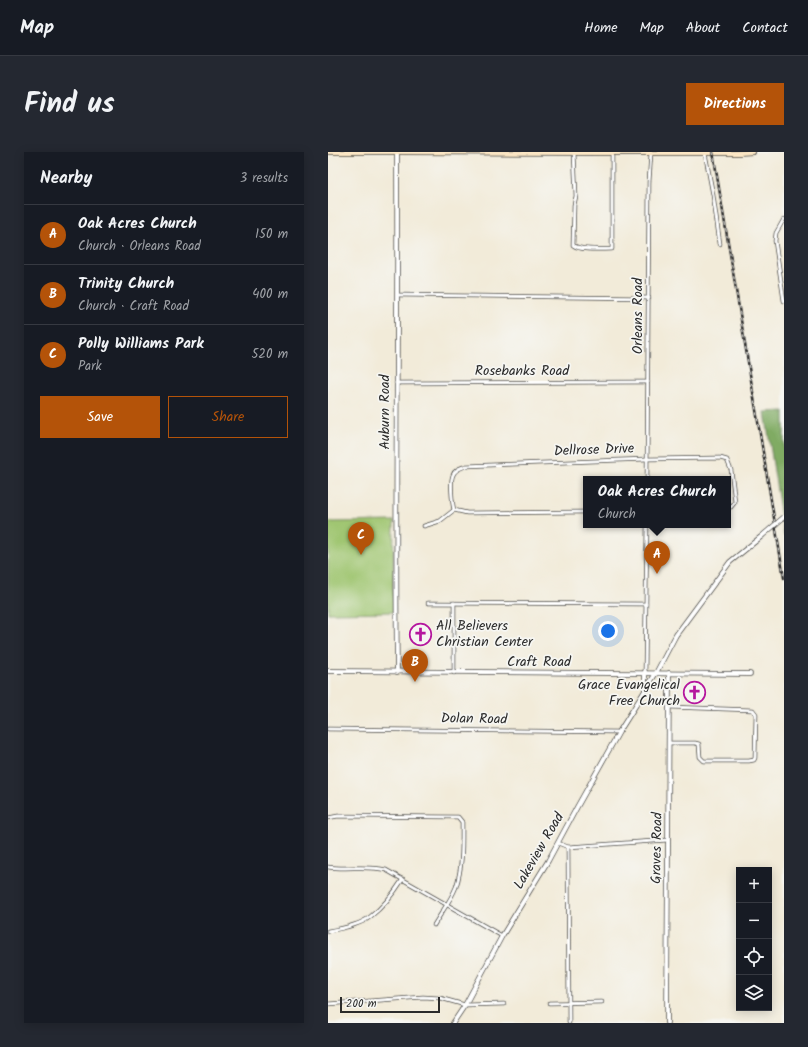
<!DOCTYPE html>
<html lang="en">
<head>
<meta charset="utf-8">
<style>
	:root { --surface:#171b24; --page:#242831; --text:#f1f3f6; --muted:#9ea1a6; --line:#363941; --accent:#b45309 }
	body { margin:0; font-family:Kalam,sans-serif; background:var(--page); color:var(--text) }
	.controls { position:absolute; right:12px; bottom:12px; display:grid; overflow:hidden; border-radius:0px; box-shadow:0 2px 10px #0003 }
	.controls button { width:36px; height:36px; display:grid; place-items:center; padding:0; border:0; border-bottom:1px solid var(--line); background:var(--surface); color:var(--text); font:20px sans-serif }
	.scale { position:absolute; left:12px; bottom:10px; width:100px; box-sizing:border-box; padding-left:4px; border:2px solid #2b2b2b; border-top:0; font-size:11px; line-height:14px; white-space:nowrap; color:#2b2b2b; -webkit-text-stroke:3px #f6f6f2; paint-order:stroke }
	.you { position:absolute; left:280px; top:479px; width:14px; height:14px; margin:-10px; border:3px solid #fff; border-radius:50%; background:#1a73e8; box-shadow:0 0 0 6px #1a73e833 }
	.badge { display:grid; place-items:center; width:26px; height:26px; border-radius:50%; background:var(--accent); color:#fff; font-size:13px; font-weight:700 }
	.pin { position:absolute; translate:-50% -33px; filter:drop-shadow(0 1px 2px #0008) }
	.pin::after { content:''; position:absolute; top:21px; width:14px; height:12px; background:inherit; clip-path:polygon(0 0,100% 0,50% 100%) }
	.popup { position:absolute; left:255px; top:324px; width:148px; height:52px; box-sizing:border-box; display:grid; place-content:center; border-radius:0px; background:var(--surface); filter:drop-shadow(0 1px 3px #0005); font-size:13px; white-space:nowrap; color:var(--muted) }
	.popup b { font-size:15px; color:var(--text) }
	.popup::after { content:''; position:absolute; left:50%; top:100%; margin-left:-8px; border:8px solid transparent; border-top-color:var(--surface) }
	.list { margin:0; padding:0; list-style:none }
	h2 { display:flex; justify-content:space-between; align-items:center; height:52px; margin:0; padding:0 16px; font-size:17px }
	h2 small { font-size:13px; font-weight:400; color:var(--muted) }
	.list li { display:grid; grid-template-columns:26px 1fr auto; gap:12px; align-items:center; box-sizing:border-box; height:60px; padding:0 16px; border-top:1px solid var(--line) }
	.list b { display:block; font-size:15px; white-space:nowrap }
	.list p { margin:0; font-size:13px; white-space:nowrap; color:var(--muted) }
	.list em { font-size:13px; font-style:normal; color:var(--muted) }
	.actions { display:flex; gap:8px; padding:12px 16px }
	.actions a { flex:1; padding:9px 0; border:1px solid var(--accent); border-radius:0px; text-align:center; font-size:14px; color:var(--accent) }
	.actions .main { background:var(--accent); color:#fff }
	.icon { flex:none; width:22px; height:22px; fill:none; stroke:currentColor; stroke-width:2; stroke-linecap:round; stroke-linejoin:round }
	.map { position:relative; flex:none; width:456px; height:871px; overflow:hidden; border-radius:0px }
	header { display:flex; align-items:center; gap:24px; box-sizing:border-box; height:56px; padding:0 20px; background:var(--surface); border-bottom:1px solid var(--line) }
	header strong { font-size:19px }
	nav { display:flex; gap:22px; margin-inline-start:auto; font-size:14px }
	.intro { display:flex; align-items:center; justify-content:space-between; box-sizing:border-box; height:96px; padding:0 24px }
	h1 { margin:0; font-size:28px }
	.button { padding:10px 18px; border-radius:0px; background:var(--accent); color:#fff; font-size:14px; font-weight:700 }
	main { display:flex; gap:24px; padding:0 24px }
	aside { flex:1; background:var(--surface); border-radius:0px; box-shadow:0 2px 10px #0003 }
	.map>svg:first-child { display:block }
	.green { fill:#a0c672; stroke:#66784e }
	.forest { fill:#80ab64; stroke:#566b48 }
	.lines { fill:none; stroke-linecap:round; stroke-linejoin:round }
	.minor-casing { stroke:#494845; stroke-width:4.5 }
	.tertiary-casing { stroke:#494845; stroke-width:5.5 }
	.secondary-casing { stroke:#494845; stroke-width:6 }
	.minor { stroke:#fff; stroke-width:3 }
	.tertiary { stroke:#fff; stroke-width:4 }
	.secondary { stroke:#fbe6c4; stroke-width:4.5 }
	.rail-casing { stroke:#2b2b2b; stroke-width:2.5 }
	.rail { stroke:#f6f6f2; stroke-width:1; stroke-dasharray:3; stroke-linecap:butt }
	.tertiary-bridge-casing { stroke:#494845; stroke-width:5.5; stroke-linecap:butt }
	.tertiary-bridge { stroke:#fff; stroke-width:4 }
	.labels { text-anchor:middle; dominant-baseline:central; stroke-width:3.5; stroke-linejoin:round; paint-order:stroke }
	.street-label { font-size:14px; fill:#2b2b2b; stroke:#f6f6f2 }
	.poi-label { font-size:14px; fill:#2b2b2b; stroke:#f6f6f2; text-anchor:start }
</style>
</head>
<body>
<header>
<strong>Map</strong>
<nav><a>Home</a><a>Map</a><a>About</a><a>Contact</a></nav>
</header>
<div class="intro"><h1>Find us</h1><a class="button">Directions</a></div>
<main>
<aside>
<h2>Nearby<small>3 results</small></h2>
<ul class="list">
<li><span class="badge">A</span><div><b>Oak Acres Church</b><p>Church · Orleans Road</p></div><em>150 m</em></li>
<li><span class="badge">B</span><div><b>Trinity Church</b><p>Church · Craft Road</p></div><em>400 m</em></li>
<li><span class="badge">C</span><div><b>Polly Williams Park</b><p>Park</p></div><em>520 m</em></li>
</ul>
<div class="actions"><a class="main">Save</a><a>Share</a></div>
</aside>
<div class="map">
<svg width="456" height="871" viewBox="0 0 456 871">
	<rect width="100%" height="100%" fill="#f6f6f2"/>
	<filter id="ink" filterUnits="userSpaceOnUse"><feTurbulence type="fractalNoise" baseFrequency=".025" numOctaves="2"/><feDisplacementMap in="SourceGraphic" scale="8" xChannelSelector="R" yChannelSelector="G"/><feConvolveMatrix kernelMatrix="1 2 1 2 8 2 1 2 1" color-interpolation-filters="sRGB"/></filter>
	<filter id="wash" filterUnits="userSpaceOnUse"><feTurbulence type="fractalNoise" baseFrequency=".012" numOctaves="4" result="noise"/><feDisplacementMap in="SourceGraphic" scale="16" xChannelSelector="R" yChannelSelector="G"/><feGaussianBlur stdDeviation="0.9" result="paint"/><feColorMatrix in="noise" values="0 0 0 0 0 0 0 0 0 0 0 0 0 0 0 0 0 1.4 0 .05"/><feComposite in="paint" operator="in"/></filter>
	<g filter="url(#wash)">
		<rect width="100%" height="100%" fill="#f2ebd9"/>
		<polygon class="green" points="66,369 65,437 66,460 0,461 0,370"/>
		<polygon class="forest" points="456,259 456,384 437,260"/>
	</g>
	<g filter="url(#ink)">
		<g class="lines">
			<defs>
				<g id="minor">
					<path d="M246,0L248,44L246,53L245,93C252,99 274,97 284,97V1"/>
					<polyline points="377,1 385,43 392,92"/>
					<polyline points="456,67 448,81 447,89 456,149"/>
					<polyline points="70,143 321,146"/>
					<polyline points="68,231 320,230"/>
					<polyline points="319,327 321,30 323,1"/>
					<path d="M126,358C124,350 122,329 125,323C127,317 133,316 138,314L319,307L392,306L399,308L403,318L407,350L403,355H400"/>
					<polyline points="96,374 112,369 126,358 139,361 258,360"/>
					<polyline points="100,451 318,452"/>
					<polyline points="126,451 126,521"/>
					<polyline points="317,520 319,373"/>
					<polyline points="0,577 291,580"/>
					<polyline points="341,591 367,591 371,592 372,605 376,609 421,609 426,608 427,606 428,562 425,558 341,555"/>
					<path d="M0,666L10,664L130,665L134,670C134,692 135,714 128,735C123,748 113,761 106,773"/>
					<polyline points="230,691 240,695 340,688"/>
					<polyline points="240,695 241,871"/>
					<path d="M0,715C20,718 38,713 58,718L174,784"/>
					<path d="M0,779C12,777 32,773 42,765C55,755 66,741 75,727"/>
					<polyline points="221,851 274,850"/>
					<polyline points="0,852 95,845 112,846 137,853 176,852"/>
				</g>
				<g id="tertiary">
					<polyline points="0,519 422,522"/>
					<path d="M69,520C67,347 70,173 69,0"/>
					<polyline points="317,520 317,538"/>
					<polyline points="125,871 137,853 174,784 220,709 249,655 291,580 328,521 348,483 402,410 434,384"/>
					<polyline points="339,871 341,521"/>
				</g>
				<g id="secondary">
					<polyline points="0,0 69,0"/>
					<polyline points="70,0 336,1 407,1 425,0"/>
				</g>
			</defs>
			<use href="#minor" class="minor-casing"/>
			<use href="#tertiary" class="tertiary-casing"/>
			<use href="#secondary" class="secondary-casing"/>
			<use href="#minor" class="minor"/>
			<use href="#tertiary" class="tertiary"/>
			<use href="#secondary" class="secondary"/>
			<defs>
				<polyline id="rail" points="385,0 456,426"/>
			</defs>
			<use href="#rail" class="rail-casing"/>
			<use href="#rail" class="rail"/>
			<defs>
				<polyline id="tertiary-bridge" points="434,384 456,365"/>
			</defs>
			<use href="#tertiary-bridge" class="tertiary-bridge-casing"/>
			<use href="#tertiary-bridge" class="tertiary-bridge"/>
		</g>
	</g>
	<defs>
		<symbol id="church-ring" viewBox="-11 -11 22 22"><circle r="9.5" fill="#f6f6f2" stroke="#b5179e" stroke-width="1.5"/><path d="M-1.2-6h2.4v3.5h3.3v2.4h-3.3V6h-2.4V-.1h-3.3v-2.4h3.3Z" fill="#b5179e"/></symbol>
	</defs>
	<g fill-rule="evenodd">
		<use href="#church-ring" x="80" y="470" width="25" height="25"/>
		<use href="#church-ring" x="354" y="528" width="25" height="25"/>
	</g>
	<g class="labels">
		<g class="street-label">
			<text transform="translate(310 164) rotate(-90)">Orleans Road</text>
			<text x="194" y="219">Rosebanks Road</text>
			<text transform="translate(57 260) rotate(-90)">Auburn Road</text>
			<text transform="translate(266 298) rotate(-2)">Dellrose Drive</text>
			<text x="211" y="510">Craft Road</text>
			<text transform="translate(146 567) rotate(1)">Dolan Road</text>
			<text transform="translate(329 696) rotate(-89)">Graves Road</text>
			<text transform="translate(211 699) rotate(-60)">Lakeview Road</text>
		</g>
		<g class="poi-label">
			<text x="108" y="474">All Believers<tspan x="108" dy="16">Christian Center</tspan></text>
			<text x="352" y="533" text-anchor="end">Grace Evangelical<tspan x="352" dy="16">Free Church</tspan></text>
		</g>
	</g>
</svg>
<div class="controls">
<button>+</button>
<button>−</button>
<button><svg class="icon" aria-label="locate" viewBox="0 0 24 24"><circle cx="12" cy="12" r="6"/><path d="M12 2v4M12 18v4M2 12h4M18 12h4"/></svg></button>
<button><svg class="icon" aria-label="layers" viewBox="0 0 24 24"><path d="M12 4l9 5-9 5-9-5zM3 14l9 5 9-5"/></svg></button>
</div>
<div class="scale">200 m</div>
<div class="you"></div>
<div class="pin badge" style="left:329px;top:422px">A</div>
<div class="popup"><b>Oak Acres Church</b>Church</div>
<div class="pin badge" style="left:87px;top:530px">B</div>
<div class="pin badge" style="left:33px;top:403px">C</div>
</div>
</main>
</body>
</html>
